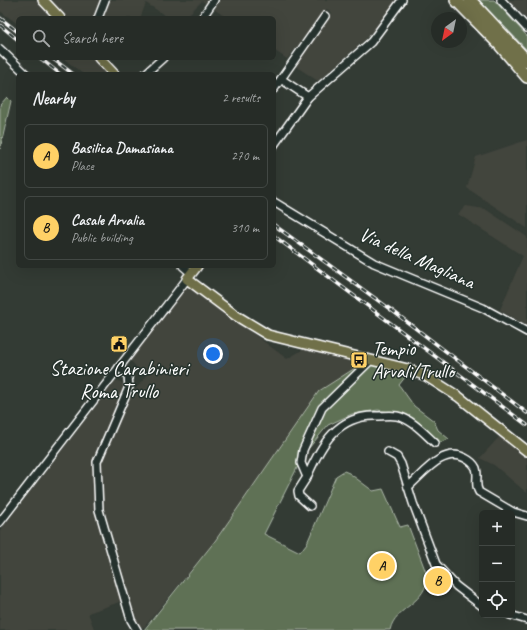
<!DOCTYPE html>
<html lang="en">
<head>
<meta charset="utf-8">
<style>
	:root { --surface:#262c27; --page:#2e342f; --text:#f1f3f6; --muted:#a4a7a7; --line:#424844; --accent:#ffd166 }
	body { margin:0; font-family:Caveat,sans-serif; background:var(--page); color:var(--text) }
	.controls { position:absolute; right:12px; bottom:12px; display:grid; overflow:hidden; border-radius:6px; box-shadow:0 4px 16px #0002 }
	.controls button { width:36px; height:36px; display:grid; place-items:center; padding:0; border:0; border-bottom:1px solid var(--line); background:var(--surface); color:var(--text); font:20px sans-serif }
	.compass { position:absolute; left:431px; top:12px; width:36px; height:36px; border-radius:50%; background:var(--surface); box-shadow:0 4px 16px #0002; rotate:213deg }
	.you { position:absolute; left:213px; top:354px; width:14px; height:14px; margin:-10px; border:3px solid #fff; border-radius:50%; background:#1a73e8; box-shadow:0 0 0 6px #1a73e833 }
	.badge { display:grid; place-items:center; width:26px; height:26px; border-radius:50%; background:var(--accent); color:#111; font-size:13px; font-weight:700 }
	.pin { position:absolute; translate:-50% -50%; border:2px solid #fff; box-shadow:0 1px 4px #0006 }
	.list { margin:0; padding:0; list-style:none }
	h2 { display:flex; justify-content:space-between; align-items:center; height:52px; margin:0; padding:0 16px; font-size:17px }
	h2 small { font-size:13px; font-weight:400; color:var(--muted) }
	.list li { display:grid; grid-template-columns:26px 1fr auto; gap:12px; align-items:center; box-sizing:border-box; height:64px; margin:0 8px 8px; padding:0 8px; border:1px solid var(--line); border-radius:6px }
	.list b { display:block; font-size:15px; white-space:nowrap }
	.list p { margin:0; font-size:13px; white-space:nowrap; color:var(--muted) }
	.list em { font-size:13px; font-style:normal; color:var(--muted) }
	.icon { flex:none; width:22px; height:22px; fill:none; stroke:currentColor; stroke-width:2; stroke-linecap:round; stroke-linejoin:round }
	.map { position:relative; flex:none; width:527px; height:630px; overflow:hidden }
	.search { position:absolute; background:var(--surface); box-shadow:0 4px 16px #0002; left:16px; top:16px; width:260px; height:44px; display:flex; align-items:center; gap:10px; box-sizing:border-box; padding:0 14px; border-radius:6px; color:var(--muted); font-size:15px }
	.panel { position:absolute; background:var(--surface); box-shadow:0 4px 16px #0002; left:16px; top:72px; width:260px; height:196px; border-radius:6px }
	.map>svg:first-child { display:block }
	.built { fill:#43453d }
	.green { fill:#5e7154; stroke:#aeb8aa }
	.lines { fill:none; stroke-linecap:round; stroke-linejoin:round }
	.minor-casing { stroke:#fff; stroke-width:10 }
	.major-casing { stroke:#fff; stroke-width:12 }
	.highway-casing { stroke:#fff; stroke-width:14 }
	.minor { stroke:#26332d; stroke-width:7 }
	.major { stroke:#70704a; stroke-width:9 }
	.highway { stroke:#70704a; stroke-width:11 }
	.rail-casing { stroke:#fff; stroke-width:3.5 }
	.rail { stroke:#26332d; stroke-width:2; stroke-dasharray:6; stroke-linecap:butt }
	.labels { text-anchor:middle; dominant-baseline:central; stroke-width:3; stroke-linejoin:round; paint-order:stroke }
	.street-label { font-size:20px; fill:#fff; stroke:#26332d }
	.poi-label { font-size:20px; fill:#fff; stroke:#26332d; text-anchor:start }
</style>
</head>
<body>
<div class="map">
<svg width="527" height="630" viewBox="0 0 527 630">
	<rect width="100%" height="100%" fill="#333b34"/>
	<filter id="ink" filterUnits="userSpaceOnUse"><feTurbulence type="fractalNoise" baseFrequency=".025" numOctaves="2"/><feDisplacementMap in="SourceGraphic" scale="8" xChannelSelector="R" yChannelSelector="G"/><feConvolveMatrix kernelMatrix="1 2 1 2 8 2 1 2 1" color-interpolation-filters="sRGB"/></filter>
	<g filter="url(#ink)">
		<g class="built">
			<polygon points="0,0 37,0 54,18 18,18 18,24 0,11"/>
			<polygon points="50,0 101,0 95,18 67,18"/>
			<polygon points="110,0 398,0 382,22 367,38 318,81 294,65 332,13 327,9 287,59 274,50 274,18 227,18 202,1 185,18 169,18 146,3 140,18 103,18"/>
			<polygon points="508,0 527,0 527,19"/>
			<polygon points="63,58 92,58 107,74 83,74"/>
			<polygon points="527,140 527,228 467,188 476,157"/>
			<polygon points="466,206 485,209 527,237 527,326 500,310 523,256 458,214"/>
			<polygon points="188,285 287,359 304,349 363,363 319,391 215,541 144,627 138,626 103,506 102,460 122,405 146,377 130,360"/>
			<polygon points="115,381 119,381 126,386 95,462 96,508 122,601 88,613 94,629 91,630 0,630 0,531"/>
			<polygon points="501,435 527,456 527,493 494,465 480,458"/>
		</g>
		<g class="green">
			<polygon points="479,0 494,0 527,36 527,50"/>
			<polygon points="7,97 11,101 0,149 0,105"/>
			<path d="M363,363L409,372L399,385L414,406L434,421L438,430L449,439L438,443L401,414L378,410L352,414L328,425L304,454L264,534L300,552L307,543L336,476L344,471L349,473L373,491L383,489L400,527L408,525L427,575C428,604 395,606 390,630H144L215,541L319,391Z"/>
		</g>
		<g class="lines">
			<defs>
				<g id="minor">
					<polyline points="501,0 527,28"/>
					<polyline points="98,18 105,0"/>
					<polyline points="202,18 214,0"/>
					<polyline points="0,49 26,74"/>
					<polyline points="145,74 163,58"/>
					<polyline points="281,79 308,97 371,42 402,0"/>
					<polyline points="274,89 325,16"/>
					<polyline points="274,145 308,97"/>
					<polyline points="274,202 374,263 483,308 527,332"/>
					<polyline points="183,266 191,273"/>
					<path d="M371,360L322,408L303,450L301,463L307,477C321,445 337,415 376,416C383,416 391,415 397,416C412,419 425,434 435,443"/>
					<polyline points="119,367 128,376 129,387 97,462 99,510 131,620 137,630"/>
					<polyline points="388,452 397,457 401,464 413,503 436,564 456,586 482,606"/>
					<polyline points="307,477 298,491 299,496 310,506"/>
					<path d="M408,487C423,474 443,446 465,458C469,460 474,464 476,468C479,477 474,484 479,492L513,512L527,516"/>
					<polyline points="0,522 187,279"/>
					<polyline points="510,615 527,620"/>
				</g>
				<g id="major">
					<polyline points="43,0 60,18"/>
					<polyline points="99,58 114,74"/>
					<polyline points="197,266 187,279 235,315 268,335 408,369 426,376 459,397 527,451"/>
				</g>
				<g id="highway">
					<polyline points="456,0 499,44 527,77"/>
					<polyline points="470,0 527,61"/>
				</g>
			</defs>
			<use href="#minor" class="minor-casing"/>
			<use href="#major" class="major-casing"/>
			<use href="#highway" class="highway-casing"/>
			<use href="#minor" class="minor"/>
			<use href="#major" class="major"/>
			<use href="#highway" class="highway"/>
			<defs>
				<g id="rail">
					<polyline points="0,18 18,32"/>
					<polyline points="0,25 18,40"/>
					<polyline points="40,58 60,74"/>
					<polyline points="52,58 73,74"/>
					<polyline points="274,225 394,312 527,413"/>
					<polyline points="274,236 527,425"/>
				</g>
			</defs>
			<use href="#rail" class="rail-casing"/>
			<use href="#rail" class="rail"/>
		</g>
	</g>
	<defs>
		<symbol id="civic-square" viewBox="-11 -11 22 22"><rect x="-9" y="-9" width="18" height="18" rx="4" fill="#ffd166" stroke="#26332d"/><path d="M-.6-6.5H3V-4.5H.6V-3L4-1V1h2V6H-6V1h2V-1L-.6-3ZM-1.2 2.5V6h2.4V2.5Z" fill="#111"/></symbol>
		<symbol id="bus-square" viewBox="-11 -11 22 22"><rect x="-9" y="-9" width="18" height="18" rx="4" fill="#ffd166" stroke="#26332d"/><path d="M-5-6H5V4H4V6H2V4H-2V6H-4V4H-5ZM-3.5-4V0h7V-4ZM-3.5 1.2v1.5H-2V1.2ZM2 1.2v1.5H3.5V1.2Z" fill="#111"/></symbol>
	</defs>
	<g fill-rule="evenodd">
		<use href="#civic-square" x="109" y="334" width="20" height="20"/>
		<use href="#bus-square" x="349" y="350" width="20" height="20"/>
	</g>
	<g class="labels">
		<g class="street-label">
			<text transform="translate(417 258) rotate(24)">Via della Magliana</text>
		</g>
		<g class="poi-label">
			<text x="372" y="348">Tempio<tspan x="372" dy="23">Arvali/Trullo</tspan></text>
			<text x="119" y="368" text-anchor="middle">Stazione Carabinieri<tspan x="119" dy="23">Roma Trullo</tspan></text>
		</g>
	</g>
</svg>
<div class="controls">
<button>+</button>
<button>−</button>
<button><svg class="icon" aria-label="locate" viewBox="0 0 24 24"><circle cx="12" cy="12" r="6"/><path d="M12 2v4M12 18v4M2 12h4M18 12h4"/></svg></button>
</div>
<svg class="compass" viewBox="-18 -18 36 36"><path d="M0-13l5 13h-10z" fill="#e53935"/><path d="M0 13l5-13h-10z" fill="#a4a7a7"/></svg>
<div class="you"></div>
<div class="pin badge" style="left:382px;top:566px">A</div>
<div class="pin badge" style="left:438px;top:581px">B</div>
<div class="search"><svg class="icon" aria-label="search" viewBox="0 0 24 24"><circle cx="10" cy="10" r="6"/><path d="M15 15l6 6"/></svg>Search here</div>
<section class="panel">
<h2>Nearby<small>2 results</small></h2>
<ul class="list">
<li><span class="badge">A</span><div><b>Basilica Damasiana</b><p>Place</p></div><em>270 m</em></li>
<li><span class="badge">B</span><div><b>Casale Arvalia</b><p>Public building</p></div><em>310 m</em></li>
</ul>
</section>
</div>
</body>
</html>
